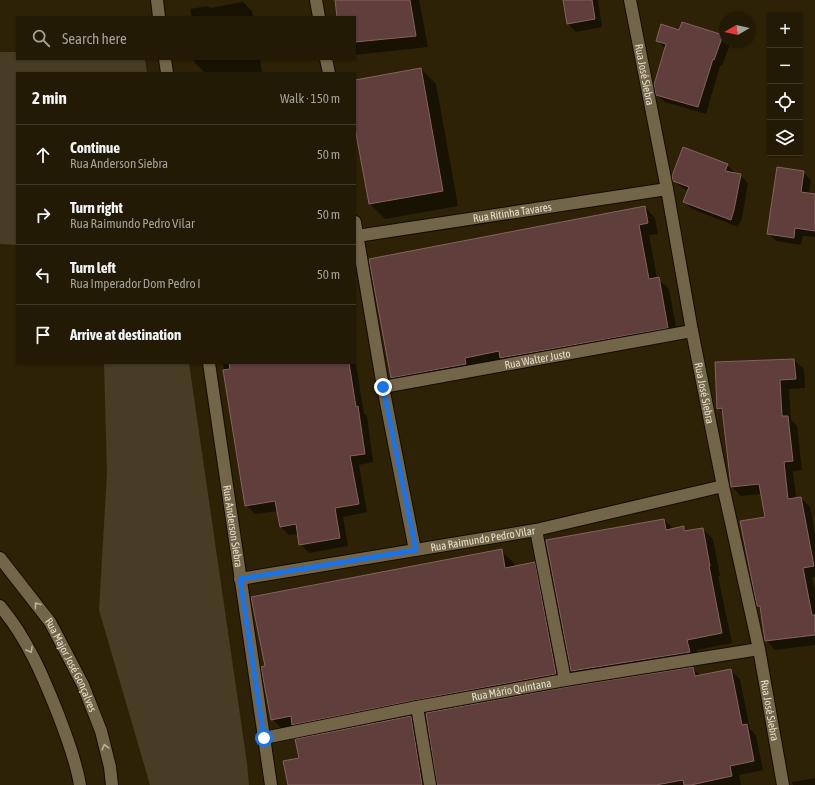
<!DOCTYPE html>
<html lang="en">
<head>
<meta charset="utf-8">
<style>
	:root { --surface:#221a04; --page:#2e2713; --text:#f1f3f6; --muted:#a2a19a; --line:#3f3826 }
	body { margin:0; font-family:"Asap Condensed",sans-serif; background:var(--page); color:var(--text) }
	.controls { position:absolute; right:12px; top:12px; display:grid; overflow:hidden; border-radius:0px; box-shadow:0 1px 3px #0004 }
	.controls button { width:36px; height:36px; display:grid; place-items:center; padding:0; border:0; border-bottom:1px solid var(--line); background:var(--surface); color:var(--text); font:20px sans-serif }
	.compass { position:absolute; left:719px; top:12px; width:36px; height:36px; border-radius:50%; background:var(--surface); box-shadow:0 1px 3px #0004; rotate:261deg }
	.stop { position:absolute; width:12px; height:12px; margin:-9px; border:3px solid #1a73e8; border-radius:50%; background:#fff }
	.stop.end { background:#1a73e8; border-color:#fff; box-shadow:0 1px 4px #0008 }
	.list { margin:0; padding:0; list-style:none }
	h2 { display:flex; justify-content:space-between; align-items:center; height:52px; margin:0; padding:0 16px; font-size:17px }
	h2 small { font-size:13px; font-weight:400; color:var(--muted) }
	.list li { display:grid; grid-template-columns:26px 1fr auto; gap:12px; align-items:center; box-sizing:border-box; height:60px; padding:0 16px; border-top:1px solid var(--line) }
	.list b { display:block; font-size:15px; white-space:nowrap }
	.list p { margin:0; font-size:13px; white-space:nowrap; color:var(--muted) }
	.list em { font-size:13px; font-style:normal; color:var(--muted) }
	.icon { flex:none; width:22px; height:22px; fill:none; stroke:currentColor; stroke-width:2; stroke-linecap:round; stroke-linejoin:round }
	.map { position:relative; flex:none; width:815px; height:785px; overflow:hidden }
	.search { position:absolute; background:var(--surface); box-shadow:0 1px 3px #0004; left:16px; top:16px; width:340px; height:44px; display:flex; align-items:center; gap:10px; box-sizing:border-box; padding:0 14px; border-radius:0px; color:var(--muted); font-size:15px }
	.panel { position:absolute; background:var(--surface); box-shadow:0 1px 3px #0004; left:16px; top:72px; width:340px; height:292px; border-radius:0px }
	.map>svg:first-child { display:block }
	.green { fill:#473c24 }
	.shadow { fill:#0007 }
	.building { fill:#5f3e3c; stroke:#85615f }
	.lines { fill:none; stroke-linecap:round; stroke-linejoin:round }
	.minor-casing { stroke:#140c00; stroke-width:14 }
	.minor { stroke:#726548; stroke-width:12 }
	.oneway { stroke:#bcb39e }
	.route { stroke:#1a73e8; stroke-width:5 }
	.labels { text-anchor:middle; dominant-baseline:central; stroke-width:3; stroke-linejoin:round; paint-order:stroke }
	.street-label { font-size:11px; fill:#e4ddcd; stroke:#241900 }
</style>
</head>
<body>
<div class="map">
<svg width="815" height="785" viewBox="0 0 815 785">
	<rect width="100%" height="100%" fill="#2e2206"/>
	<g class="green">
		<polygon points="0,52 17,52 17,59 145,59 147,73 17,73 17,245 0,244"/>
		<polygon points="104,363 189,363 247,763 249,785 150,785 99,610 107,473"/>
	</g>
	<g class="shadow">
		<polygon points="337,0 419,0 428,47 355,55 355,17 338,17"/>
		<polygon points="564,0 598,0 602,27 576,32 568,24"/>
		<polygon points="243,2 252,11 253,17 192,17 190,9 208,6 210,8"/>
		<polygon points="680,32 722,36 725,39 725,42 730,44 722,66 720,66 706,114 665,102 657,95 665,48 657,40"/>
		<polygon points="194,59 260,59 262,73 206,73 205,71 204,72 195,63"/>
		<polygon points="421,69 436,84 458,206 385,219 370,204 355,123 355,81"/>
		<polygon points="727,165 735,173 734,174 740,175 748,183 742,218 738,227 692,209 684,202 689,191 682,188 674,180"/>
		<polygon points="803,172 811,180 809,194 815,195 815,237 803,236 801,245 776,241 768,233"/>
		<polygon points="645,207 655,218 658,234 649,235 657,278 669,289 678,338 402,388 392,377"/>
		<polygon points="794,360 804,369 805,388 789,389 791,420 797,426 802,470 793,471 796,498 801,498 810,507 815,533 815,577 812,578 815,592 815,645 775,650 766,640 761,609 758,606 766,517 762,494 741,496 732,487 724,414 718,408"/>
		<polygon points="355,362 356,364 364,414 367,416 373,462 359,465 367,512 343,517 348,546 309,553 300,544 298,534 289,535 281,527 278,511 255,514 246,505 223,363"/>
		<polygon points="664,520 674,529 683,527 688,532 703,529 713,539 720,576 718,576 732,643 697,650 700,662 582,681 572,671 547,541"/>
		<polygon points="501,550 514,563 515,567 534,563 547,577 569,688 693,668 701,676 730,670 740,679 750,729 756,735 763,770 739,775 741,785 438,785 427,713 410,716 420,727 430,785 289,785 300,759 307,738 299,730 285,732 272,719"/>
		<polygon points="815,778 815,785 793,785 792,782"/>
	</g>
	<g class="building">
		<polygon points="335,0 410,0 416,36 355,42 355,17 337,17"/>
		<polygon points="563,0 592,0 595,19 567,24"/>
		<polygon points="682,22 723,35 714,60 713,59 698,107 656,95 654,85 666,44 656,41 661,24 679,30"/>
		<polygon points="421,68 443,191 369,204 355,128 355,80"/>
		<polygon points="683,147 728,164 725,171 741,174 734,210 731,220 683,202 689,187 673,181 672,176"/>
		<polygon points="777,167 804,171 801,192 815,194 815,231 795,228 794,238 767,234"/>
		<polygon points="645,206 648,223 639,225 649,279 659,277 668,328 500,358 499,351 465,358 466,364 391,378 369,259"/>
		<polygon points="794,359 796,379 780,380 782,416 788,416 793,461 784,462 788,499 801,497 814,566 803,568 812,615 815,615 815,635 765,641 760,606 757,606 740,521 765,517 759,484 731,487 722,408 717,409 715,362"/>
		<polygon points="229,363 349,363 356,407 358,406 365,454 350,456 359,504 335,508 340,538 299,545 296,524 280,527 275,501 245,506 223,370 230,369"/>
		<polygon points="664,519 666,530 684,526 684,531 703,528 710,566 709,566 722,633 687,640 690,652 571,671 546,540"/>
		<polygon points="502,549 505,568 535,562 556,674 416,700 292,725 291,716 271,720 261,667 265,666 251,597"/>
		<polygon points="693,667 695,676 731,669 742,725 747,724 754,761 730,766 732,776 691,785 684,785 683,780 656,785 437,785 426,713 566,687"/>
		<polygon points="411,716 422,785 288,785 283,761 299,758 295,739"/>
	</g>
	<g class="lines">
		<defs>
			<g id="minor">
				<polyline points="157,0 159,17"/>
				<polyline points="316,0 319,17"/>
				<path id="s1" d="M630,0L667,189L692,331L723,486L759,649L783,785"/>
				<polyline points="165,59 167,73"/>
				<polyline points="326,59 329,73"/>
				<polyline points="355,222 383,387 415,550"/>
				<path id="s2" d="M357,236L667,189"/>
				<path id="s3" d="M209,363L271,785"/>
				<path id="s4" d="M383,387L692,331"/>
				<polyline points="536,530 565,680"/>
				<path id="s5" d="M0,558L50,622L83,685L101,731L110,767L112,785"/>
				<path id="s6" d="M240,579L536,530L723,486"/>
				<path d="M0,606C27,638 43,676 58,714C67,737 76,761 80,785"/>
				<polyline points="417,707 430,785"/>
				<path id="s7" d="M264,738L417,707L565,680L759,649"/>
			</g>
		</defs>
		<use href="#minor" class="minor-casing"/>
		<use href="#minor" class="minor"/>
	</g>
	<defs><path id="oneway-chevron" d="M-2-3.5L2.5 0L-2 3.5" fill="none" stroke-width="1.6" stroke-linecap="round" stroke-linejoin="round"/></defs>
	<g class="oneway">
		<use href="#oneway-chevron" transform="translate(37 605) rotate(-128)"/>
		<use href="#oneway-chevron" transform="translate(30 650) rotate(61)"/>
		<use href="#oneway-chevron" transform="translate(105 747) rotate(-104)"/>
	</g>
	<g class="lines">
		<polyline class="route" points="264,738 240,579 416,550 383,387"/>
	</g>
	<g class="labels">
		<g class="street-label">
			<text stroke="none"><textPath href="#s1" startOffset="76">Rua José Siebra</textPath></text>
			<text stroke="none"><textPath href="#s2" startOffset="157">Rua Ritinha Tavares</textPath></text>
			<text stroke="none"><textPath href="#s4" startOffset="157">Rua Walter Justo</textPath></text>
			<text stroke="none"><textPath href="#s1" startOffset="400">Rua José Siebra</textPath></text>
			<text stroke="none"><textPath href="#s3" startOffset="165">Rua Anderson Siebra</textPath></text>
			<text stroke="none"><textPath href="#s6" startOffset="246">Rua Raimundo Pedro Vilar</textPath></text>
			<text stroke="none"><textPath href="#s5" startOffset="129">Rua Major José Gonçalves</textPath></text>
			<text stroke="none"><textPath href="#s7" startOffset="252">Rua Mário Quintana</textPath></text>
			<text stroke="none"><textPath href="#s1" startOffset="724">Rua José Siebra</textPath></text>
		</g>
	</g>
</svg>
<div class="controls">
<button>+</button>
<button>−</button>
<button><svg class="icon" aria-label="locate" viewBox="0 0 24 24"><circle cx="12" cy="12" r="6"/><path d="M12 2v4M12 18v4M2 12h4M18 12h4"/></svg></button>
<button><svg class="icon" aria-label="layers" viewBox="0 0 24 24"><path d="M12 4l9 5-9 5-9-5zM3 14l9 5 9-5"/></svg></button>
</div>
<svg class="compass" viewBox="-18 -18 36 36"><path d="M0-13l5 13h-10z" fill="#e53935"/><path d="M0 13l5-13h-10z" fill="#a2a19a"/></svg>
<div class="stop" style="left:264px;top:738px"></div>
<div class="stop end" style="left:383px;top:387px"></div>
<div class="search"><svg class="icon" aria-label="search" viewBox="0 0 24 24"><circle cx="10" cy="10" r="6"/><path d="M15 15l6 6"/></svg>Search here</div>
<section class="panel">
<h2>2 min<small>Walk · 150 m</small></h2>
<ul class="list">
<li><svg class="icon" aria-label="ahead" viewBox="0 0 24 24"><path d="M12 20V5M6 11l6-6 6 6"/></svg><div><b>Continue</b><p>Rua Anderson Siebra</p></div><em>50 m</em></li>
<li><svg class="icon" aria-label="right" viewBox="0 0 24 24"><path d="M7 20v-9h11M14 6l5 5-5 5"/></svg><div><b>Turn right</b><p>Rua Raimundo Pedro Vilar</p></div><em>50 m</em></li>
<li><svg class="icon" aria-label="left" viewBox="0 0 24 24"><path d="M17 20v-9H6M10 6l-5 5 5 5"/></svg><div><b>Turn left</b><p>Rua Imperador Dom Pedro I</p></div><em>50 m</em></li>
<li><svg class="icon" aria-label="arrive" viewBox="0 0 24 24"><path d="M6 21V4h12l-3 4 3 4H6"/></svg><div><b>Arrive at destination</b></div></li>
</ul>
</section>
</div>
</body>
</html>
